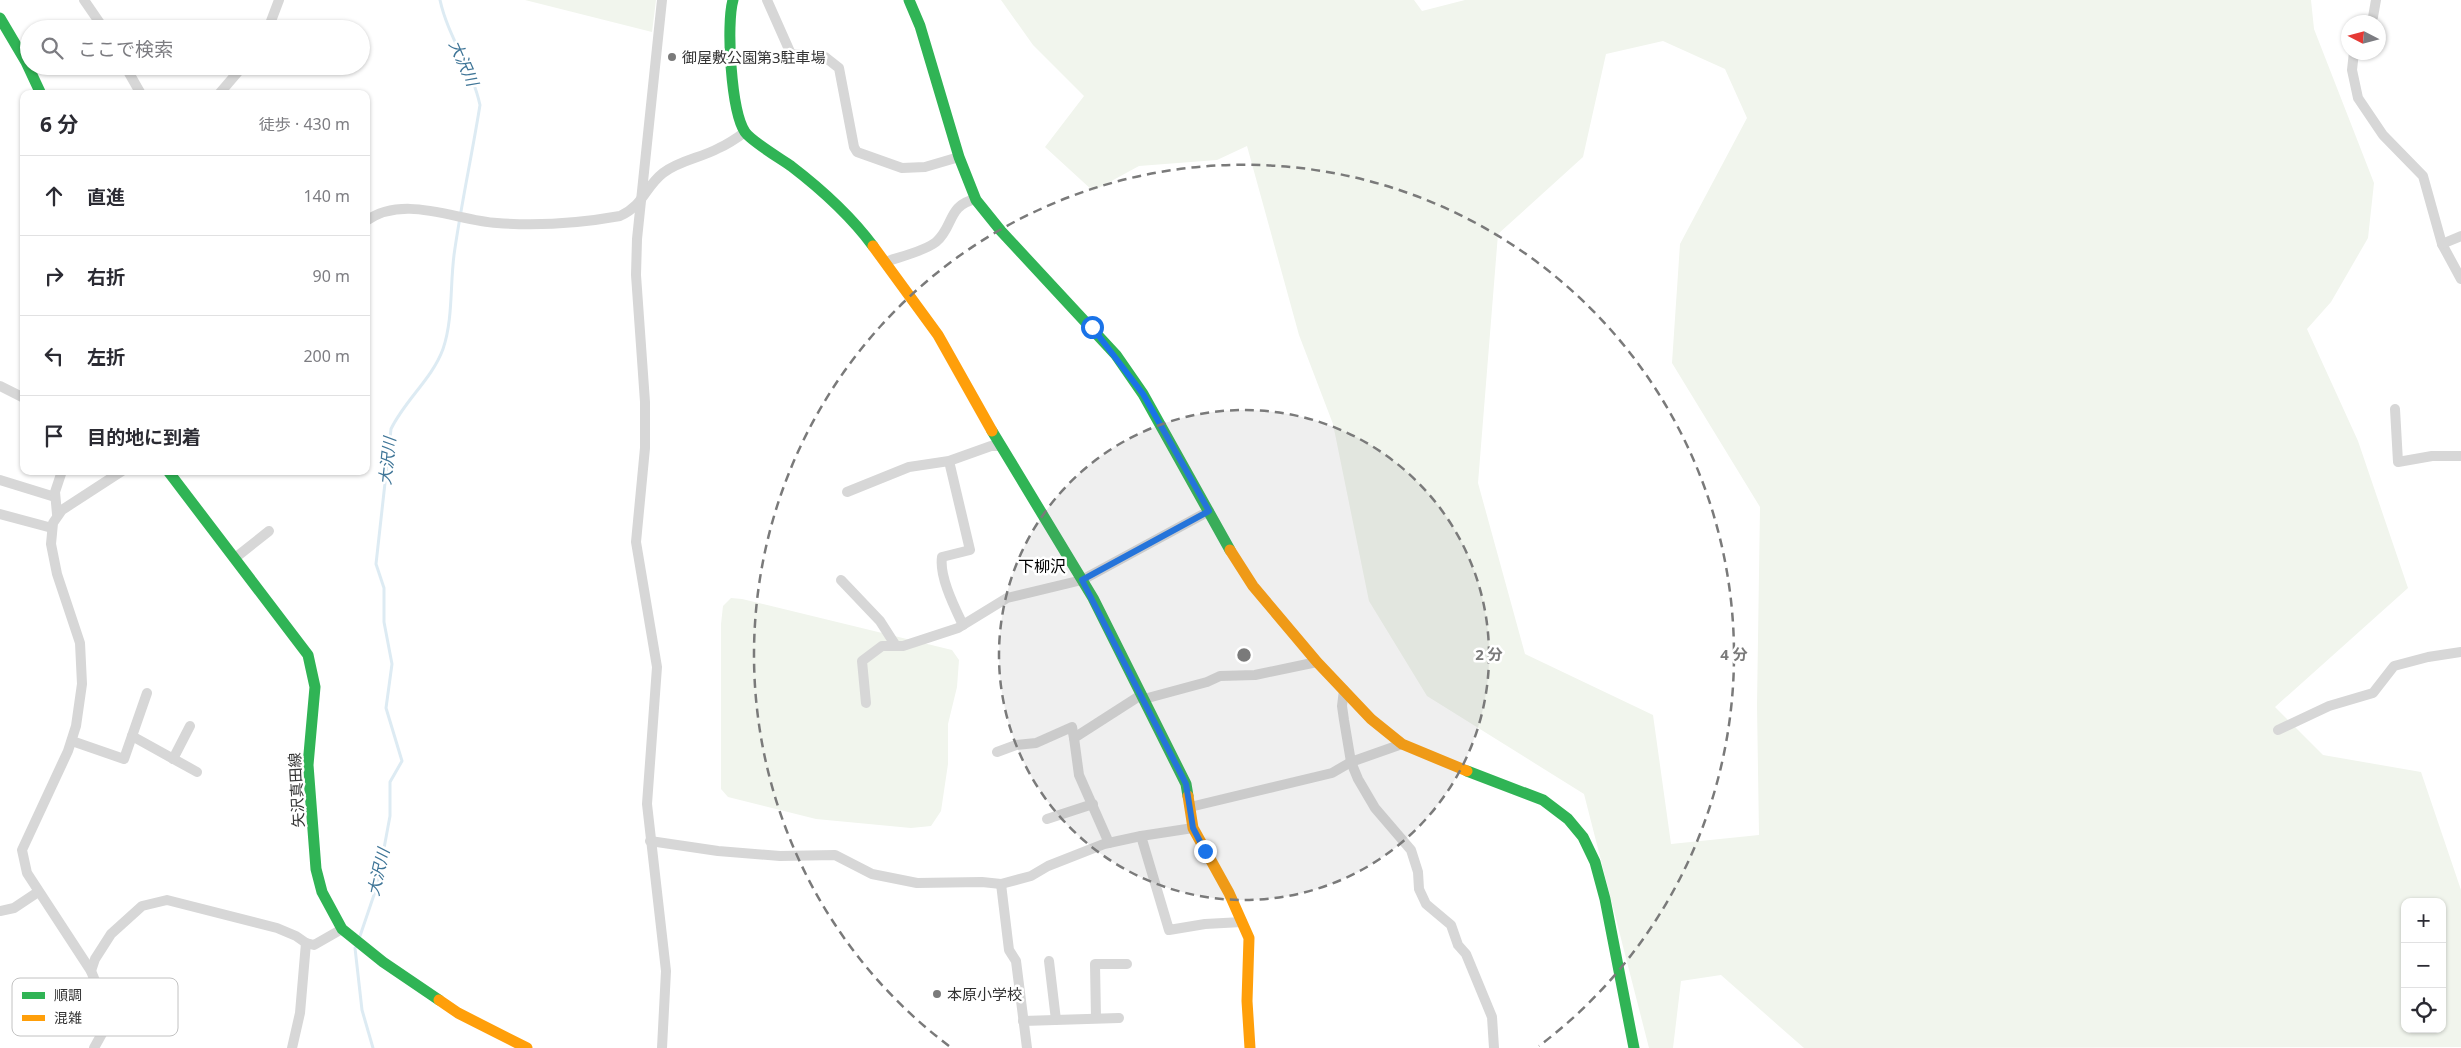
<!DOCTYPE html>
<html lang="ja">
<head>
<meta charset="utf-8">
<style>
	:root { --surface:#fff; --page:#f2f2f3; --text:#2b2b33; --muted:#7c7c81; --line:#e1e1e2 }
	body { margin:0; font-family:"Noto Sans","Noto Sans JP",sans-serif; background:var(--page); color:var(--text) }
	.controls { position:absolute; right:15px; bottom:15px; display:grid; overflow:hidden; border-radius:10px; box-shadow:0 1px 4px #0004 }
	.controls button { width:45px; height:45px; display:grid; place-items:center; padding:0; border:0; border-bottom:1px solid var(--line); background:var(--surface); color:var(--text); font:25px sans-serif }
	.compass { position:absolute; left:2341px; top:15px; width:45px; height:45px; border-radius:50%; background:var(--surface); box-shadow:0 1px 4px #0004; rotate:276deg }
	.stop { position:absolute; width:15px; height:15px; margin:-11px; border:4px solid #1a73e8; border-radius:50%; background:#fff }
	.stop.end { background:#1a73e8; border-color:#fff; box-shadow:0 1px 5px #0008 }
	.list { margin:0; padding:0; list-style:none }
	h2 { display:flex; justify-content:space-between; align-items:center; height:65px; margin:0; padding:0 20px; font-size:21px }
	h2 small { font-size:16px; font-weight:400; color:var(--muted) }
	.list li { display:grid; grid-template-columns:32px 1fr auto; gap:15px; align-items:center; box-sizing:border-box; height:80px; padding:0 20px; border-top:1px solid var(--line) }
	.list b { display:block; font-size:19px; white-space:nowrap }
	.list em { font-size:16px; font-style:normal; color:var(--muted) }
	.icon { flex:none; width:28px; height:28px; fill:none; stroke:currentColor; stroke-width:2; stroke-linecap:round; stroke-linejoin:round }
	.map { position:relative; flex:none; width:2461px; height:1048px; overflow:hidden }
	.search { position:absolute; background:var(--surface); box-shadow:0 1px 4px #0004; left:20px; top:20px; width:350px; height:55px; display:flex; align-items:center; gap:12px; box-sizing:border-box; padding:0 18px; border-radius:28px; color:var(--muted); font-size:19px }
	.panel { position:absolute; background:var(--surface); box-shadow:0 1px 4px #0004; left:20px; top:90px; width:350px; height:385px; border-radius:10px }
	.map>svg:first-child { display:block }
	.green { fill:#f1f5ed; fill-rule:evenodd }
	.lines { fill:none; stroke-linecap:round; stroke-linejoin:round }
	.stream { stroke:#ddebf3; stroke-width:3 }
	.street { stroke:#d7d7d7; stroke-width:10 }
	.fast { stroke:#30b455; stroke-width:11 }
	.slow { stroke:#ff9f0a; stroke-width:11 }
	.route { stroke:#1a73e8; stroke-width:6 }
	.ring { fill:none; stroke:#7a7a7a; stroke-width:2.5; stroke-dasharray:9 6 }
	.poi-dot { fill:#7a7a7a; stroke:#fff; stroke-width:2 }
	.labels { text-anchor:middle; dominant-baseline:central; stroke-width:5; stroke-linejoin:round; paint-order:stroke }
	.poi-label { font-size:15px; fill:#333; stroke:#fff; text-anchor:start }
	.street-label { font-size:15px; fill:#333; stroke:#fff }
	.water-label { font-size:16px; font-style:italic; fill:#3f7597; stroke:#fff }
	.neighbourhood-label { font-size:16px; fill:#000; stroke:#fff }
	.key { fill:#fff; stroke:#c2c2c2; stroke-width:1 }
	.key-label { font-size:14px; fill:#333 }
	.centre { fill:#7a7a7a; stroke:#fff; stroke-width:2.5 }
	.ring-label { font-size:15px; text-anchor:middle; font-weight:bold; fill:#7a7a7a; stroke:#fff; stroke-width:5; stroke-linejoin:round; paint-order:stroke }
</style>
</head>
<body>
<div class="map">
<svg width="2461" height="1048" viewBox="0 0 2461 1048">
	<rect width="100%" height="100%" fill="#fff"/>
	<g class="green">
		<polygon points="525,0 656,0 652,32"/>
		<path d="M1001,0H1414L1422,11L1465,0H2311L2314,29L2374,183L2368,238L2331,302L2307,329L2358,441L2408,588L2275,707L2323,755L2421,772L2461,890V1047L1804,1048L1721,975L1681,981L1673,1048H1649L1584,794L1427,696L1369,601L1333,424L1299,335L1247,146L1217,160L1139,166L1093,191L1045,147L1084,96L1033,45ZM1663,41L1725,69L1747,118L1680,244L1672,363L1760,507L1757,705L1759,835L1671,844L1653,715L1525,654L1478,483L1498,234L1583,157L1606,54ZM2405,902H2442V1029H2405Z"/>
		<polygon points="731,598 742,599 952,650 959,660 957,687 948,724 948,764 941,811 931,826 911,828 816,819 728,797 721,789 721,624 723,606"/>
	</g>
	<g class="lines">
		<g class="stream">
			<path d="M360,936L377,886L390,816V782L402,761L386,708L392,664L384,622V588L376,564L391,429C405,400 432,379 443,349C453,320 450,286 454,255C461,205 472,155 480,105C472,68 448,37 440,0"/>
			<polyline points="355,948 362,1010 373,1048"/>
		</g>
		<g class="street">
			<polyline points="84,0 104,29"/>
			<polyline points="767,0 791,54 825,57 839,68 854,147 857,152 902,168 925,167 959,157"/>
			<polyline points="2369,22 2373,17 2376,0"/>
			<polyline points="268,29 279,0"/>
			<polyline points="2354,52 2352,70 2358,98 2383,135 2423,176 2442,244 2461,279"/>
			<polyline points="125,66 141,94"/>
			<polyline points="219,94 243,66"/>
			<path d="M366,221C404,194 455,220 497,223C537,226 581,223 620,216C643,206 645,187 663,173C680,160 701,158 719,148C728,144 737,138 745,132"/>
			<polyline points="2442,244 2461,236"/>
			<path d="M885,262C899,257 925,251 936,242C954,227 947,205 976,199"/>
			<polyline points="0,386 24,398"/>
			<polyline points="2395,409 2398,462 2432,456 2461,456"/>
			<path d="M949,461L970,550L942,557C939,577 955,608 963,625"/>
			<polyline points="0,480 55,497"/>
			<polyline points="847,492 909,467 949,461 991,446 1000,446"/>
			<polyline points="0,514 52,528"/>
			<polyline points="57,514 55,492 62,471"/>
			<polyline points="235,558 269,531"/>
			<polyline points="841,580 880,621 896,646"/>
			<polyline points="1344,690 1342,706 1344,720 1351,762 1358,779 1375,808 1411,850 1418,872 1419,889 1426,904 1451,925 1458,945 1466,954 1492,1017 1494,1048"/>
			<polyline points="1144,699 1207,682 1220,676 1255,675 1317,662"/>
			<polyline points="866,703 862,661 882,646 903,646 958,628 1007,598 1082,580 1209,511"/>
			<polyline points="2278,730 2329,706 2373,693 2394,666 2428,657 2461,652"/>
			<polyline points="132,736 197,772"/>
			<polyline points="72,741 124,759 147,693"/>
			<polyline points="997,752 1016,745 1036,743 1072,727 1074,738"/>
			<polyline points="173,759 190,726"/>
			<polyline points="1190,807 1332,773 1351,762 1402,744"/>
			<polyline points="1047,819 1093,804"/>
			<polyline points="1141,836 1169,930 1205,924 1242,922"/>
			<polyline points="650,841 718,851 780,856 835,855 872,874 917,883 982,882 1001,884 1031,876 1048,866 1104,844 1141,836 1193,828"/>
			<polyline points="1109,843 1079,775 1074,738 1141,695"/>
			<polyline points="1001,884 1009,950 1016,961 1027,1048"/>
			<polyline points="0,911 14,908 38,892"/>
			<polyline points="1049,961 1056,1020"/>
			<polyline points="91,971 95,959 111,934 142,906 167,900 277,928 296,936 306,943 314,945 342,929"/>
			<polyline points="1096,1018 1095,964 1127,964"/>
			<polyline points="1023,1021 1119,1018"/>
			<polyline points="94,1048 104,1030 106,1008 91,971 27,873 22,850 68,751 76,726 82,684 80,643 57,574 51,544 53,523 62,510 122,471"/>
			<polyline points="292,1048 300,1013 306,943"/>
			<polyline points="662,1048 666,971 647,804 657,667 636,542 645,448 645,402 636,275 637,239 662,0"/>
		</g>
		<g class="fast">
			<path d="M733,0C726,24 731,111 745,132C751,141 781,159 791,166C821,189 850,215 873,246"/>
			<polyline points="909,0 920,26 959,157 976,200 1001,231 1116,355 1143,394 1230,550"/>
			<polyline points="0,18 26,62 41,94"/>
			<polyline points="992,431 1093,598 1186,784 1188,796"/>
			<polyline points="168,471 308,655 315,687 308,765 316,869 322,892 342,929 383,962 439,1000"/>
			<polyline points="1467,771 1543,800 1568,819 1583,837 1595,862 1605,899 1634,1048"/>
		</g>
		<g class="slow">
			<polyline points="873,246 938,335 992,431"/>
			<polyline points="1230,550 1253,586 1317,662 1371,719 1402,744 1467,771"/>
			<polyline points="1188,796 1193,828 1229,893 1249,938 1247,1001 1250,1048"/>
			<polyline points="439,1000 458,1013 527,1048"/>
		</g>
	</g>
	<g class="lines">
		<polyline class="route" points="1092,327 1143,394 1209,511 1082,580 1186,784 1193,828 1205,851"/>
	</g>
	<circle cx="1244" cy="655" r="245" fill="#7a7a7a" fill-opacity=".12"/>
	<g class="ring">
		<circle cx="1244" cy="655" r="245"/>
		<path d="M949 1046A490 490 0 1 1 1539 1046"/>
	</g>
	<g class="poi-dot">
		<circle cx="672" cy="57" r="5"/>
		<circle cx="937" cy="994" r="5"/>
	</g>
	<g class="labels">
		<g class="poi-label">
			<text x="682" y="57">御屋敷公園第3駐車場</text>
			<text x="947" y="994">本原小学校</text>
		</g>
		<g class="street-label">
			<text transform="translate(296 790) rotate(-93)">矢沢真田線</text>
		</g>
		<g class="water-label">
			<text transform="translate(464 63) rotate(66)">大沢川</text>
			<text transform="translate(387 461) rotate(-84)">大沢川</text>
			<text transform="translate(378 872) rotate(-77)">大沢川</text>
		</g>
		<g class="neighbourhood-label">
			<text x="1042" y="566">下柳沢</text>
		</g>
	</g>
	<rect x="12" y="978" width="166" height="58" rx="8" class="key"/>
	<rect x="22" y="992" width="23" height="7" fill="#30b455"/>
	<rect x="22" y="1015" width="23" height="6" fill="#ff9f0a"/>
	<g class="key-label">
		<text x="54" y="1000">順調</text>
		<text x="54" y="1023">混雑</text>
	</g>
	<circle cx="1244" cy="655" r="8" class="centre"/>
	<g class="ring-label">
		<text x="1489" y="660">2 分</text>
		<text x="1734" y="660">4 分</text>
	</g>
</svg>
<div class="controls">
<button>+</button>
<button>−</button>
<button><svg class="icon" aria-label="locate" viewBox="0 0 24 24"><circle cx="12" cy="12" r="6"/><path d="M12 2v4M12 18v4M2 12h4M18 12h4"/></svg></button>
</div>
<svg class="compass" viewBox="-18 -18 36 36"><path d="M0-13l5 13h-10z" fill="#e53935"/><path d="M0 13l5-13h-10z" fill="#7c7c81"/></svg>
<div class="stop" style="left:1092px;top:327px"></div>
<div class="stop end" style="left:1205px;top:851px"></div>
<div class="search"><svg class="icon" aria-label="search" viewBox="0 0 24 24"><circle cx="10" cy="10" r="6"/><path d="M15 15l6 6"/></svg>ここで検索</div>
<section class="panel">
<h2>6 分<small>徒歩 · 430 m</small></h2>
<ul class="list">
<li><svg class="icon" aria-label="ahead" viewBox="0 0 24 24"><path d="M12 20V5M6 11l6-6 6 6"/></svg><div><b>直進</b></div><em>140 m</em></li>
<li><svg class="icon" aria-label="right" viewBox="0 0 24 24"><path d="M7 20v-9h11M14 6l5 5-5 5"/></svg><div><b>右折</b></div><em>90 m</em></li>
<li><svg class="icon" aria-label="left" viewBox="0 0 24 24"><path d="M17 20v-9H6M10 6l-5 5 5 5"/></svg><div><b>左折</b></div><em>200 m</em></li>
<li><svg class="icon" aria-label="arrive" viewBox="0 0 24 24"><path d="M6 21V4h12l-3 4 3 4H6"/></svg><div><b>目的地に到着</b></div></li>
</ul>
</section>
</div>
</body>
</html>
